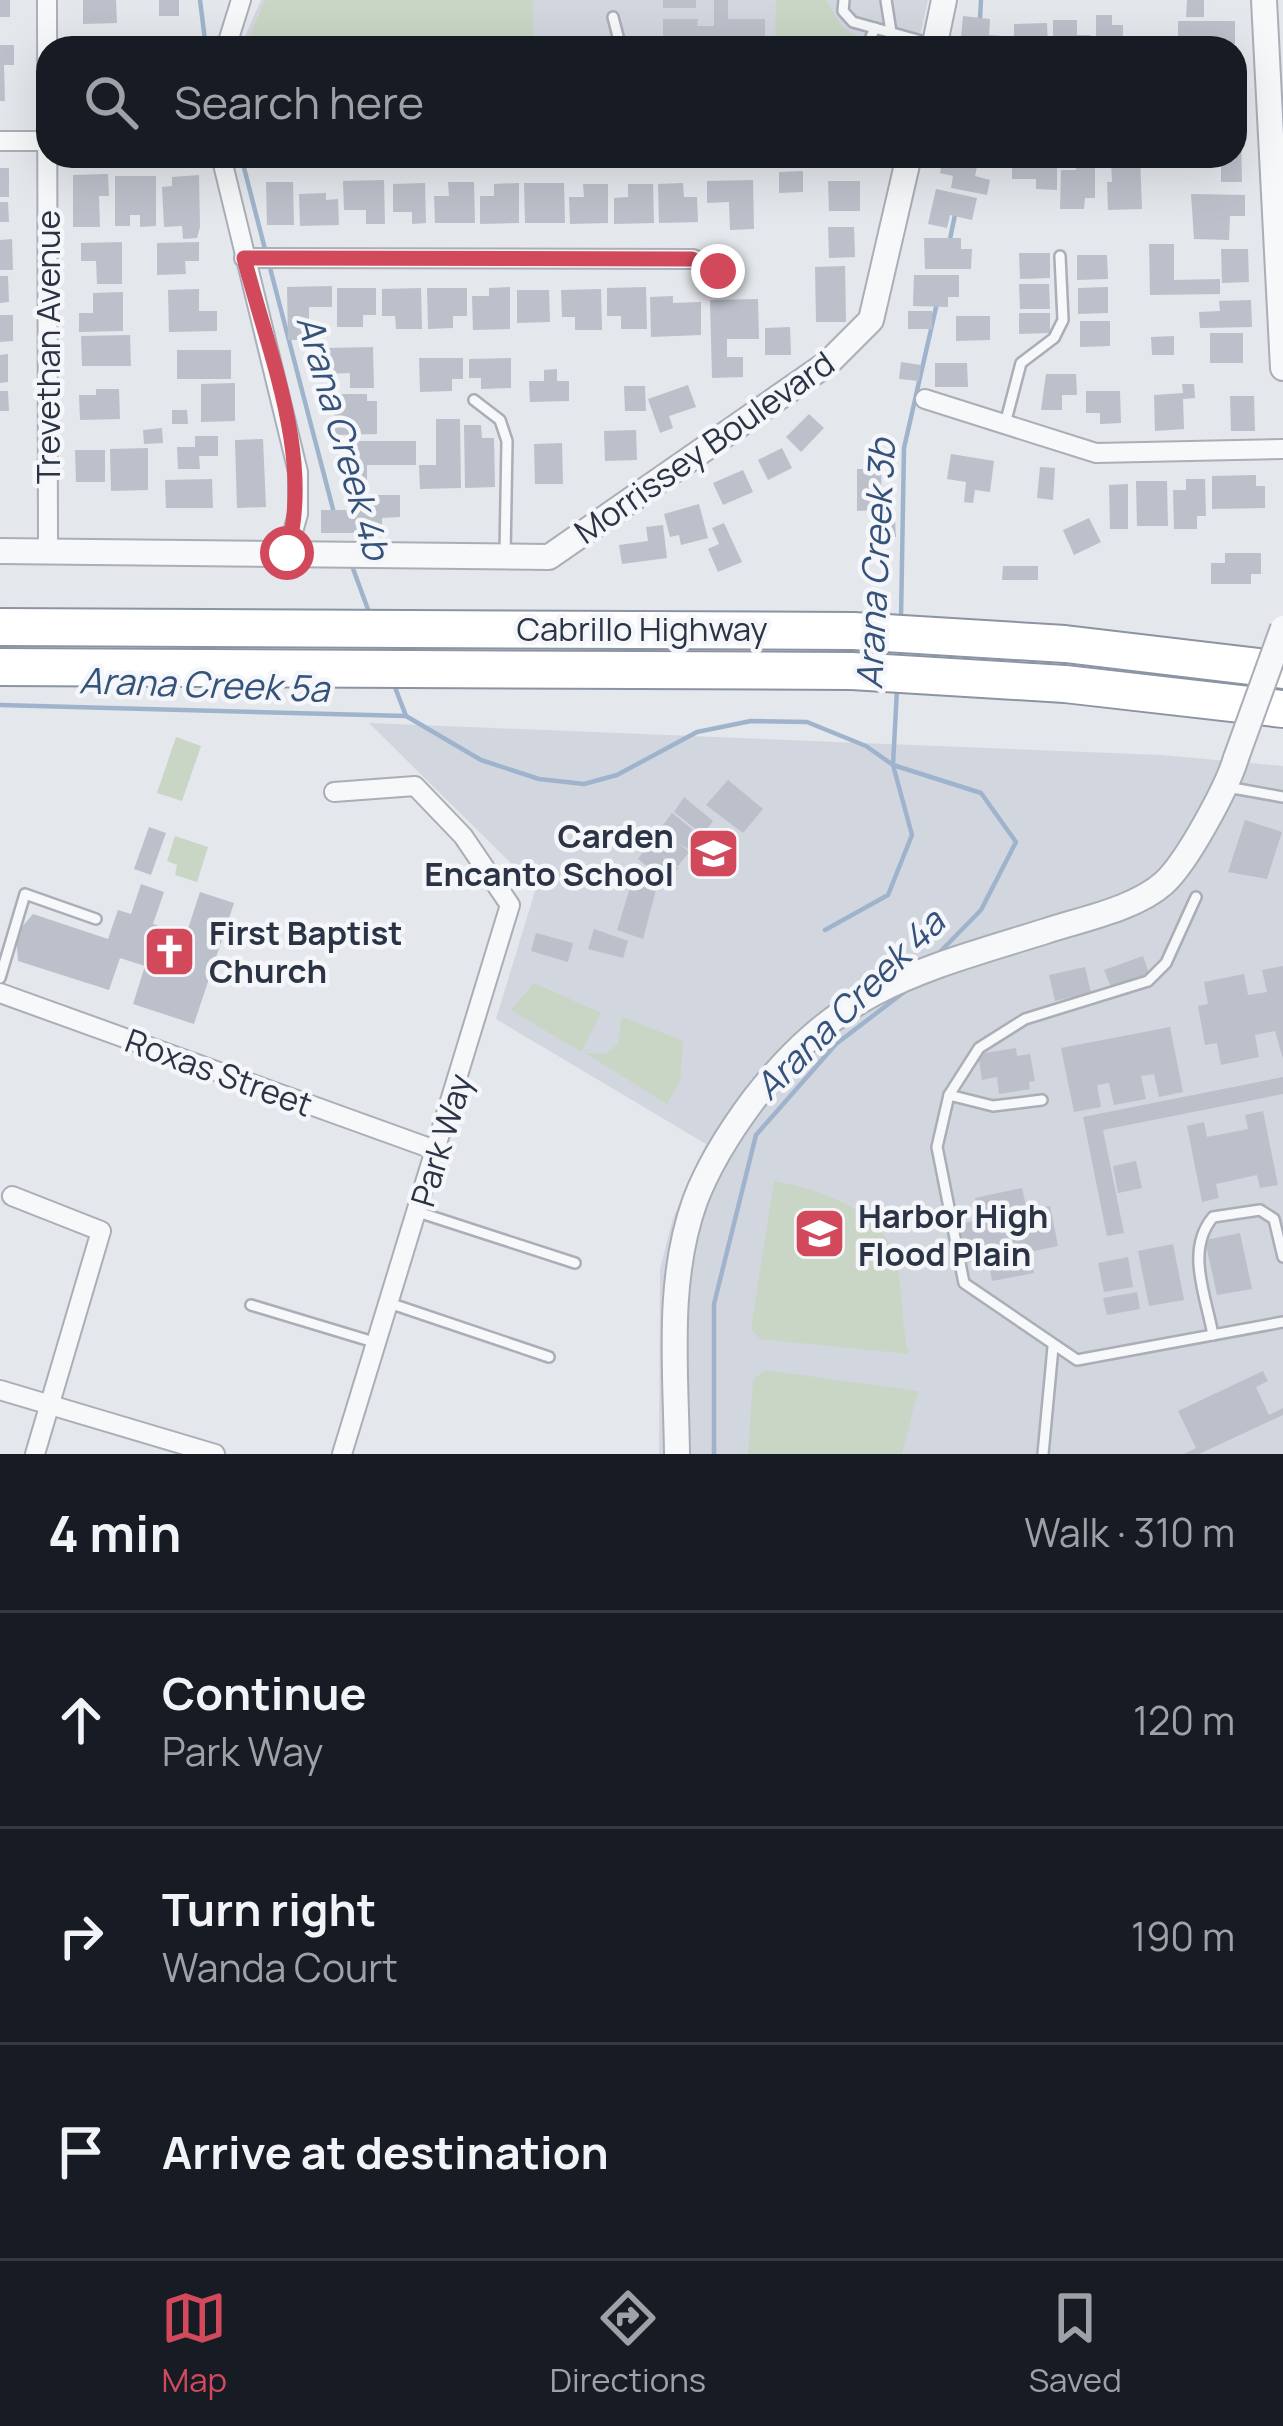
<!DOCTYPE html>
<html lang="en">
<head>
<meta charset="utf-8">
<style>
	:root { --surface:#171b24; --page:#20242c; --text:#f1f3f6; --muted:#9ea1a6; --line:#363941; --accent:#d1495b }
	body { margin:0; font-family:Manrope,sans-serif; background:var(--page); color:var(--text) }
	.stop { position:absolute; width:36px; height:36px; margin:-27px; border:9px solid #d1495b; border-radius:50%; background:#fff }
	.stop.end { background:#d1495b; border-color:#fff; box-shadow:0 3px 12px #0008 }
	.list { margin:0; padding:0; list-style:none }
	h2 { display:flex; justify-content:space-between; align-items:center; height:156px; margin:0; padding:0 48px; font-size:51px }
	h2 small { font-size:39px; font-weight:400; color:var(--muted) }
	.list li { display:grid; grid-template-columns:78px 1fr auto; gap:36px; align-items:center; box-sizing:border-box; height:216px; padding:0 48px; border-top:3px solid var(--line) }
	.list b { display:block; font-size:45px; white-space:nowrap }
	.list p { margin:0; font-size:39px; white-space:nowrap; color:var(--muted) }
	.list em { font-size:39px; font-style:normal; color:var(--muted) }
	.icon { flex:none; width:66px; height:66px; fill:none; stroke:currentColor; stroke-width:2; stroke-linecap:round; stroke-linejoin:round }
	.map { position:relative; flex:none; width:1283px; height:1454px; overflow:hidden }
	.search { position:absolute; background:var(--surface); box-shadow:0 12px 48px #0002; left:36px; right:36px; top:36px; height:132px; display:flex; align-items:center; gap:30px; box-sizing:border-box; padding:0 42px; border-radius:36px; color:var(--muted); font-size:45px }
	.sheet { height:804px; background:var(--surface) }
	nav { display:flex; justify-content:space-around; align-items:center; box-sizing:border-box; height:168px; border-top:3px solid var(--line); background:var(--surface); font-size:33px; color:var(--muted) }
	nav a { display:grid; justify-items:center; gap:6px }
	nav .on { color:var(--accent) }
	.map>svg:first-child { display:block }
	.built { fill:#d2d6de }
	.green { fill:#c9d6c5 }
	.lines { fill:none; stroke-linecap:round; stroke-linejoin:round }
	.stream { stroke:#9fb4cc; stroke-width:4.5 }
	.building { fill:#bbc0ca }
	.service-casing { stroke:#a9aeb7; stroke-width:14 }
	.minor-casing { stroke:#a9aeb7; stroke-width:22 }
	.tertiary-casing { stroke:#a9aeb7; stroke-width:28 }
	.motorway-casing { stroke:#8b94a3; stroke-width:40 }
	.service { stroke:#f7f8fa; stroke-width:9 }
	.minor { stroke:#f7f8fa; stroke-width:18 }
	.tertiary { stroke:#f7f8fa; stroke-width:24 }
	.motorway { stroke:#fff; stroke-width:36 }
	.tertiary-bridge-casing { stroke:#a9aeb7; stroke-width:28; stroke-linecap:butt }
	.tertiary-bridge { stroke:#f7f8fa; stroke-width:24 }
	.route { stroke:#d1495b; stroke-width:15 }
	.labels { text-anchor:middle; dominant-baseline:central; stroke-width:9; stroke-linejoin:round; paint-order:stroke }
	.street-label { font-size:33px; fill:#2b3445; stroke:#f4f6f9 }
	.poi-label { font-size:33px; font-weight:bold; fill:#2b3445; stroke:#f4f6f9; text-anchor:start }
	.water-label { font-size:36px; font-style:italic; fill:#34527a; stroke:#f4f6f9 }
</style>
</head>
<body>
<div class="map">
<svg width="1283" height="1454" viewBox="0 0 1283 1454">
	<rect width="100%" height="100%" fill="#e4e7ec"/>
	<g class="built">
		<polygon points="261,0 928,0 917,48 240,48"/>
		<polygon points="251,156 888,156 886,163 652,168 651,161 252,163"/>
		<polygon points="369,723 1161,755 1283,766 1283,1454 659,1454 660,1269 673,1218 706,1144 496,1019 536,888"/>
	</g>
	<g class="green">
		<polygon points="265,0 533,0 533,48 246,48"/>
		<polygon points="776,0 826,0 842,27 855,35 855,48 775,46"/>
		<polygon points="176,737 201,746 182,801 157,793"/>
		<polygon points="175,836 208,847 197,882 175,875 177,865 167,861"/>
		<polygon points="534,983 601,1013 581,1052 511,1010"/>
		<polygon points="622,1017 683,1041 680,1081 667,1104 585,1053 605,1054 618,1044"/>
		<path d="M774,1181C815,1188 875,1207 893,1251C905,1281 899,1322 909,1354L760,1339L751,1329Z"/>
		<polygon points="765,1370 918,1391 902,1454 748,1454 753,1380"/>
	</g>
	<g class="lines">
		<g class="stream">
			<polyline points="200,0 206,48"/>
			<polyline points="980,18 981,0"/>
			<polyline points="241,156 266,253"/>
			<polyline points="950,239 955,215"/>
			<polyline points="269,264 334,513"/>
			<polyline points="351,563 370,615"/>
			<polyline points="901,618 904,448 937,303"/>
			<polyline points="393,682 406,716"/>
			<polyline points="0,705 406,716"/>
			<polyline points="406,716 481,760 539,779 584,784 617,775 697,732 751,721 807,722 866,746 893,765 981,793 1016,842 981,910 939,953"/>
			<polyline points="825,930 888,895 912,835 893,765 897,689"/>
			<polyline points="714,1454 714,1304 756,1135 836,1044 908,989"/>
		</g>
	</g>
	<g class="building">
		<rect x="0" y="0" width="10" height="17"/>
		<polygon points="83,0 116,0 117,23 83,24"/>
		<rect x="159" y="0" width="20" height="16"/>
		<rect x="663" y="0" width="33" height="8"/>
		<polygon points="714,0 728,0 728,19 765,19 765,48 663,48 663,19 698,19 697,26 714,26"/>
		<polygon points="1187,0 1204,0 1204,17 1186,17"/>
		<polygon points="1096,15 1112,15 1112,25 1123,25 1123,40 1133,40 1133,48 1096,48"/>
		<polygon points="963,16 990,19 989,35 1002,36 1000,48 960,48"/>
		<polygon points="1053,20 1077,20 1077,35 1090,35 1090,48 1053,48"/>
		<polygon points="1178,21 1235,21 1235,44 1178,48"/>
		<polygon points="1047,23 1048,48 1014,48 1014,24"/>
		<polygon points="162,36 163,48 144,48 144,37"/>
		<polygon points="102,39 102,48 81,48 80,40"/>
		<polygon points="0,45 14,45 14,65 4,65 5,101 0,101"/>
		<polygon points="1235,135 1241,135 1242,182 1221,182 1221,156 1235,156"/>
		<polygon points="943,156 978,162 975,176 990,180 987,195 951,188 953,176 940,173"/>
		<polygon points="1012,156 1057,156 1057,190 1036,189 1036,179 1012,179"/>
		<polygon points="1076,156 1095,156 1095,198 1085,198 1084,209 1060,209 1061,170 1076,170"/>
		<polygon points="1118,156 1140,156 1142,209 1108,210 1107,182 1112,182 1111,161"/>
		<rect x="0" y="168" width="9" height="29"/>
		<polygon points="803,171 803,192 779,193 779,172"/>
		<polygon points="108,174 109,196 99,196 100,227 73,227 73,175"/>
		<polygon points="199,175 200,227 197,238 183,239 182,226 164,227 162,187 172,186 172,177"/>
		<polygon points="115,176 156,176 156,226 140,227 140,215 130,215 130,226 115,226"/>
		<polygon points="384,180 385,224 366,224 366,210 344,210 343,181"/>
		<polygon points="753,180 754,229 730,230 729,202 707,203 707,181"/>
		<polygon points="828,181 860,181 860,211 829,211"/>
		<polygon points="266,182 293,182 294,225 267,225"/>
		<polygon points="448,182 474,182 475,223 435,223 434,196 449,196"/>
		<polygon points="425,183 426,223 412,224 412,212 393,212 393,184"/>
		<polygon points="519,183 519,223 480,224 480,196 494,196 494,184"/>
		<polygon points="524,183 564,183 565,223 525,223"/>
		<polygon points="683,183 684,197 697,197 698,222 659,223 658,184"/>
		<polygon points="583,184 608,184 608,223 570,224 569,197 584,197"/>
		<polygon points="628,184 653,184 654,223 614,224 614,198 628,197"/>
		<polygon points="936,189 977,198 972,220 950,215 947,228 928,224"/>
		<polygon points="326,193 326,200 338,199 339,225 300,226 299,194"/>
		<polygon points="1191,194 1245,195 1245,216 1230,216 1229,240 1194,239"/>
		<polygon points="0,202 8,202 9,222 0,222"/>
		<polygon points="828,227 854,227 855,257 829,258"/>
		<polygon points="924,238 961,238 961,249 972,249 971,269 925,269"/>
		<polygon points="12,239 13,270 0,270 0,240"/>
		<polygon points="122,242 122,284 97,284 96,261 81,261 81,243"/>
		<polygon points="199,242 199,261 185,261 186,274 157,275 157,243"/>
		<polygon points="1149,244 1174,244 1174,280 1220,279 1220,294 1150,295"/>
		<polygon points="1221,249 1248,249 1249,282 1222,283"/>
		<polygon points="1019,253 1050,253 1050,278 1020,279"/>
		<polygon points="1077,255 1107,255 1108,279 1077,280"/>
		<polygon points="845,266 846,322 816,322 815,267"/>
		<polygon points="914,275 959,275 959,297 948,297 948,307 913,306"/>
		<polygon points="0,276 8,276 9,302 0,303"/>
		<polygon points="1019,284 1049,284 1050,309 1020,309"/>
		<polygon points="332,286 332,307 309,307 309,340 288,340 287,287"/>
		<polygon points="510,287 510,329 473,330 472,296 489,296 489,288"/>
		<polygon points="646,287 647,329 621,329 621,316 607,316 607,288"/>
		<polygon points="1108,287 1108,313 1078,314 1078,288"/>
		<polygon points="337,288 376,288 376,315 363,315 363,327 337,327"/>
		<polygon points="421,288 422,329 396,329 395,316 382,316 382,289"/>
		<polygon points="427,288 467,288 467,316 453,316 453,328 428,329"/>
		<polygon points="199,289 199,311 217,311 217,331 169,332 168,290"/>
		<polygon points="601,289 602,330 575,330 575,317 562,317 561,290"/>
		<polygon points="517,290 549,290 550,322 517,323"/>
		<polygon points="123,292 123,331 79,332 79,313 93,313 93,293"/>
		<polygon points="673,296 673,303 701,302 701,335 651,337 650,297"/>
		<polygon points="758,299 759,339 727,339 727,357 743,357 743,377 712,378 710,300"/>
		<polygon points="1251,300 1252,327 1200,328 1199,312 1220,311 1219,301"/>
		<rect x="908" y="311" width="24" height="18"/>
		<polygon points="1019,313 1050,313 1050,333 1019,334"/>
		<polygon points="0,315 13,315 13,341 0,342"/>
		<polygon points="956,316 990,316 990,340 956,341"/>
		<polygon points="1080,321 1110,321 1110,346 1080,347"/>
		<polygon points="790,327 791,355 765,355 765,328"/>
		<rect x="1210" y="333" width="33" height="30"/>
		<polygon points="130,335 131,366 82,366 81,336"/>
		<polygon points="1174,336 1174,355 1152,355 1151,337"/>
		<polygon points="373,347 374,388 350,388 350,373 329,374 328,348"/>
		<rect x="177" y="350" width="54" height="29"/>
		<polygon points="8,354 8,382 0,383 0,355"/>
		<polygon points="419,358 463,358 463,379 452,379 452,391 420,392"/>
		<polygon points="511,358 511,388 481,389 481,378 469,378 469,359"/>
		<polygon points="901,362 921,365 919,381 899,379"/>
		<polygon points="935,363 967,363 968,387 935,387"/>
		<polygon points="557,369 557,381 569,381 569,401 530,402 529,381 544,381 544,370"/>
		<polygon points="1046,374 1076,374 1077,395 1062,395 1062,410 1041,410"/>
		<polygon points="235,383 235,421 201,422 201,384"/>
		<polygon points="1182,384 1194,384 1195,398 1183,399 1184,429 1155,431 1154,395 1183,393"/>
		<polygon points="688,385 696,407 669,416 673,428 660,433 648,399"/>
		<polygon points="624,386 645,386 646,411 625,411"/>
		<polygon points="96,389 119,389 120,419 80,420 79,395 96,395"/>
		<polygon points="0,391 8,391 9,411 0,411"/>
		<polygon points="1086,391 1120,391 1121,423 1100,424 1100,413 1086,413"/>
		<polygon points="334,394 367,394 367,401 377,401 377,434 335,435"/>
		<polygon points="1230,396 1254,396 1255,431 1231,431"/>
		<polygon points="172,410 187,410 188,424 172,424"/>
		<polygon points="809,414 824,428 801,452 786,437"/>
		<polygon points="436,419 460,419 461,488 420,489 419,465 436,465"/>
		<polygon points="464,425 481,425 482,438 494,438 495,487 465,488"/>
		<polygon points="162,428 163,443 144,444 143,430"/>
		<polygon points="636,430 637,460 605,461 604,431"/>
		<polygon points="195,436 218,436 218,456 199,456 200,469 178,469 177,447 195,447"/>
		<polygon points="263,439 266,507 237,508 235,440"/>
		<polygon points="346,441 416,441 416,465 367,465 367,488 346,488"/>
		<polygon points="562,443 563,484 535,484 534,444"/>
		<polygon points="148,448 148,490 111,491 110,449"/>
		<polygon points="782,448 792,468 768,480 758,460"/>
		<polygon points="75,450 105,450 105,482 76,482"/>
		<polygon points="951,454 994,461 990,492 975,490 973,503 964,502 966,482 947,479"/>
		<polygon points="1040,467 1055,468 1053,500 1037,498"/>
		<polygon points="857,469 881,469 882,510 857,511"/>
		<polygon points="743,470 753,492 723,505 713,483"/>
		<polygon points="1256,475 1256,486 1265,486 1265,508 1212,509 1212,476"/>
		<polygon points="212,479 213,508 166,508 165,480"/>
		<polygon points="1186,479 1205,479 1206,516 1197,516 1197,529 1174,529 1173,490 1186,490"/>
		<polygon points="1136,481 1167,481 1168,526 1137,526"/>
		<polygon points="1128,484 1128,529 1110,529 1109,485"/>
		<polygon points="362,495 400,495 400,517 382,518 382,526 365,526 365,533 321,533 321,510 362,510"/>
		<polygon points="699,504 708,538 681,545 679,535 670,537 664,514"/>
		<polygon points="1089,518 1101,542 1074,555 1063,530"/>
		<polygon points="880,520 895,520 896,537 880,537"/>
		<polygon points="724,523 742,562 718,572 708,549 719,544 712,528"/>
		<polygon points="663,525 667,558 622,564 619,545 648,541 646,527"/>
		<polygon points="1225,553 1261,553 1261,574 1251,574 1251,584 1211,584 1211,563 1225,563"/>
		<polygon points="1003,566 1038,566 1038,580 1002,580"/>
		<polygon points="728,780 763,809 743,833 706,805"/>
		<polygon points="684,797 713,821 703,835 674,812"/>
		<polygon points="672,813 702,837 691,851 677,842 689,852 678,866 661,855 678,868 667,882 638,859"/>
		<polygon points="1245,820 1282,832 1267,879 1228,872"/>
		<polygon points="149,827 166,833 151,875 134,869"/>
		<polygon points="634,875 658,882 643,939 617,930"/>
		<polygon points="141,884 164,892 153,924 186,935 200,892 234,903 194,1024 133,1004 145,966 120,958 109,990 18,961 16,934 33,914 108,939 118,910 131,914"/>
		<polygon points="594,929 628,941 623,958 588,949"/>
		<polygon points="536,933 573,943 568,962 531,951"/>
		<polygon points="1143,956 1149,973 1111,987 1104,970"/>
		<polygon points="1283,966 1283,1059 1275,1031 1255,1035 1259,1057 1221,1065 1217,1043 1205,1045 1198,1006 1208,1004 1204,982 1244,974 1248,995 1267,992 1262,970"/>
		<polygon points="1085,967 1091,993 1055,1001 1049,975"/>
		<polygon points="1170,1027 1183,1092 1159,1097 1154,1074 1141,1076 1146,1099 1114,1105 1109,1083 1097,1085 1101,1107 1074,1112 1061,1048"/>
		<polygon points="1016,1048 1017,1056 1030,1054 1035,1081 1029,1082 1030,1089 999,1094 997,1077 982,1080 978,1054"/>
		<polygon points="1283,1077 1283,1094 1103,1130 1124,1233 1107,1236 1083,1117"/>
		<polygon points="1263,1111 1278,1185 1260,1188 1257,1175 1216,1184 1219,1198 1202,1202 1187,1126 1204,1122 1207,1137 1248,1129 1245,1115"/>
		<polygon points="1136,1161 1142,1188 1118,1193 1113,1166"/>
		<polygon points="1022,1188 1027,1210 1050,1206 1058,1246 1029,1252 1034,1273 992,1281 988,1258 966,1263 958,1224 980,1220 975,1198"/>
		<polygon points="1240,1233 1252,1289 1217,1295 1205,1240"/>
		<polygon points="1173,1244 1184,1300 1149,1306 1138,1251"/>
		<polygon points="1128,1257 1133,1287 1104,1292 1098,1263"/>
		<polygon points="1137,1292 1140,1309 1107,1315 1103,1298"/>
		<polygon points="1263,1371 1268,1381 1256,1387 1269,1415 1283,1408 1283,1415 1199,1454 1184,1454 1196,1448 1178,1411"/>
	</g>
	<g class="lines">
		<defs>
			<g id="service">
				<polyline points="844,0 843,11 853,22 932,44"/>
				<polyline points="886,0 891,32"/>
				<polyline points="613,17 621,48"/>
				<polyline points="866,48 875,28"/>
				<polyline points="474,400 500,420 507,441 505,555"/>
				<polyline points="1005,424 1021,363 1054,338 1063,320 1060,256"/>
				<polyline points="1227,787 1283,797"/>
				<polyline points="1196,897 1166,963 1148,981 1025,1019 979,1048 949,1095 937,1147 964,1283 1077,1360 1283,1322"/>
				<polyline points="0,978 25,894 96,919"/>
				<polyline points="949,1095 993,1106 1042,1100"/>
				<polyline points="418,1212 575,1263"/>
				<polyline points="389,1303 549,1357"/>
				<polyline points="251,1305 377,1343"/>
				<path d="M1213,1335C1206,1296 1185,1250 1213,1217L1260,1210L1274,1219L1283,1257"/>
				<polyline points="1043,1454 1053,1347"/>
			</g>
			<g id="minor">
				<polyline points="47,0 48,551"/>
				<polyline points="226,48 241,0"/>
				<polyline points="0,141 48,141"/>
				<polyline points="221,156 298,472 298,514 287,553"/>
				<polyline points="244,258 693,259 718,271"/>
				<polyline points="925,399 1096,453 1283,449"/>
				<polyline points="334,792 415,786 463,836 510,905 342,1454"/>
				<polyline points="0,993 438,1151"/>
				<polyline points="12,1196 101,1231 35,1454"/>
				<polyline points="0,1390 215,1454"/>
			</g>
			<g id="tertiary">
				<polyline points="1264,0 1283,368"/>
				<polyline points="934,48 944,0"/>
				<polyline points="0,551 549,557 828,363 871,320 909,156"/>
				<path d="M677,1454C676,1371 666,1281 695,1201C709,1164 730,1131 754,1099C840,987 918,971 1046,931C1082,919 1135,909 1164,883C1187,862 1227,788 1236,758"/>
			</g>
			<g id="motorway">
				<polyline points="0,627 853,631 1065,644 1283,670"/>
				<polyline points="0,667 852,671 1065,684 1283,709"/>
			</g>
		</defs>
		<use href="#service" class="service-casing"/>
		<use href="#minor" class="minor-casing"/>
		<use href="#tertiary" class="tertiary-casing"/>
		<use href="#motorway" class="motorway-casing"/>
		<use href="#service" class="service"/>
		<use href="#minor" class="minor"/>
		<use href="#tertiary" class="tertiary"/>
		<use href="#motorway" class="motorway"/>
		<defs>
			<polyline id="tertiary-bridge" points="1236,758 1283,628"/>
		</defs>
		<use href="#tertiary-bridge" class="tertiary-bridge-casing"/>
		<use href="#tertiary-bridge" class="tertiary-bridge"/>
	</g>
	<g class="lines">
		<path class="route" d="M287,553C314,457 268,352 244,258L692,259L718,271"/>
	</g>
	<defs>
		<symbol id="school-square" viewBox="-11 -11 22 22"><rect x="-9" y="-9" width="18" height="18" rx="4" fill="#d1495b" stroke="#f4f6f9"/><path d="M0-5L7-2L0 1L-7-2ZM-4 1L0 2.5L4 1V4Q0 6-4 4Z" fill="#fff"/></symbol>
		<symbol id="church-square" viewBox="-11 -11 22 22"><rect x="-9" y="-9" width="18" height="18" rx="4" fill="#d1495b" stroke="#f4f6f9"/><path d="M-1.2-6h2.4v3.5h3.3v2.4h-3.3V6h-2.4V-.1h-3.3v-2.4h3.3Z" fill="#fff"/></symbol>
	</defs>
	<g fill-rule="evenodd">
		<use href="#school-square" x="684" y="824" width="59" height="59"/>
		<use href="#church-square" x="140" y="922" width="59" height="59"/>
		<use href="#school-square" x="790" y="1204" width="59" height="59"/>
	</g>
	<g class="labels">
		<g class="street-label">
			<text transform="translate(47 347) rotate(-90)">Trevethan Avenue</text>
			<text transform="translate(704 447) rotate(-35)">Morrissey Boulevard</text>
			<text x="642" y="628">Cabrillo Highway</text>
			<text transform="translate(219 1072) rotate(20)">Roxas Street</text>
			<text transform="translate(441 1140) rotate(-73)">Park Way</text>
		</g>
		<g class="poi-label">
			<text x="674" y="835" text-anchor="end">Carden<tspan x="674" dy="38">Encanto School</tspan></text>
			<text x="209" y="932">First Baptist<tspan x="209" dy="38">Church</tspan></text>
			<text x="858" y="1215">Harbor High<tspan x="858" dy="38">Flood Plain</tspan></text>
		</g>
		<g class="water-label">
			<text transform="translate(344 437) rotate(74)">Arana Creek 4b</text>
			<text transform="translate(875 564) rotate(-87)">Arana Creek 3b</text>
			<text transform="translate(204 684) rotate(2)">Arana Creek 5a</text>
			<text transform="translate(849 1004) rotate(-45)">Arana Creek 4a</text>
		</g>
	</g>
</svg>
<div class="stop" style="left:287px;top:553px"></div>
<div class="stop end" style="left:718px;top:271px"></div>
<div class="search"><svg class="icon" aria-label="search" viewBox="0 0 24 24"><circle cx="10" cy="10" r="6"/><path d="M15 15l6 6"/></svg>Search here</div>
</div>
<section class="sheet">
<h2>4 min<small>Walk · 310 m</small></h2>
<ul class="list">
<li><svg class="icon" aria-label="ahead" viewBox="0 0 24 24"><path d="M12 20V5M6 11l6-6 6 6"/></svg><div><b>Continue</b><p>Park Way</p></div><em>120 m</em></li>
<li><svg class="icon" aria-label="right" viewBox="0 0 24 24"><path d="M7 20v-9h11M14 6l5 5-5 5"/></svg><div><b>Turn right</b><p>Wanda Court</p></div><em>190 m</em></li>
<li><svg class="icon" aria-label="arrive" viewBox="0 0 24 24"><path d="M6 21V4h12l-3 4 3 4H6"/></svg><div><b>Arrive at destination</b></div></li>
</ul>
</section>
<nav>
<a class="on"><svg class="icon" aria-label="map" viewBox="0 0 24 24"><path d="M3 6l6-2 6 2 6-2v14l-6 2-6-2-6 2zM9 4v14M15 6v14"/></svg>Map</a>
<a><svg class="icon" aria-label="directions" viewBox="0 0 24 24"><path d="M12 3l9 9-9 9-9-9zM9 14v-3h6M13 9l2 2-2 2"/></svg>Directions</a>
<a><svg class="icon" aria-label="saved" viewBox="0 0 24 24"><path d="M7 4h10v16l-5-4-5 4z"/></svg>Saved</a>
</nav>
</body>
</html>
